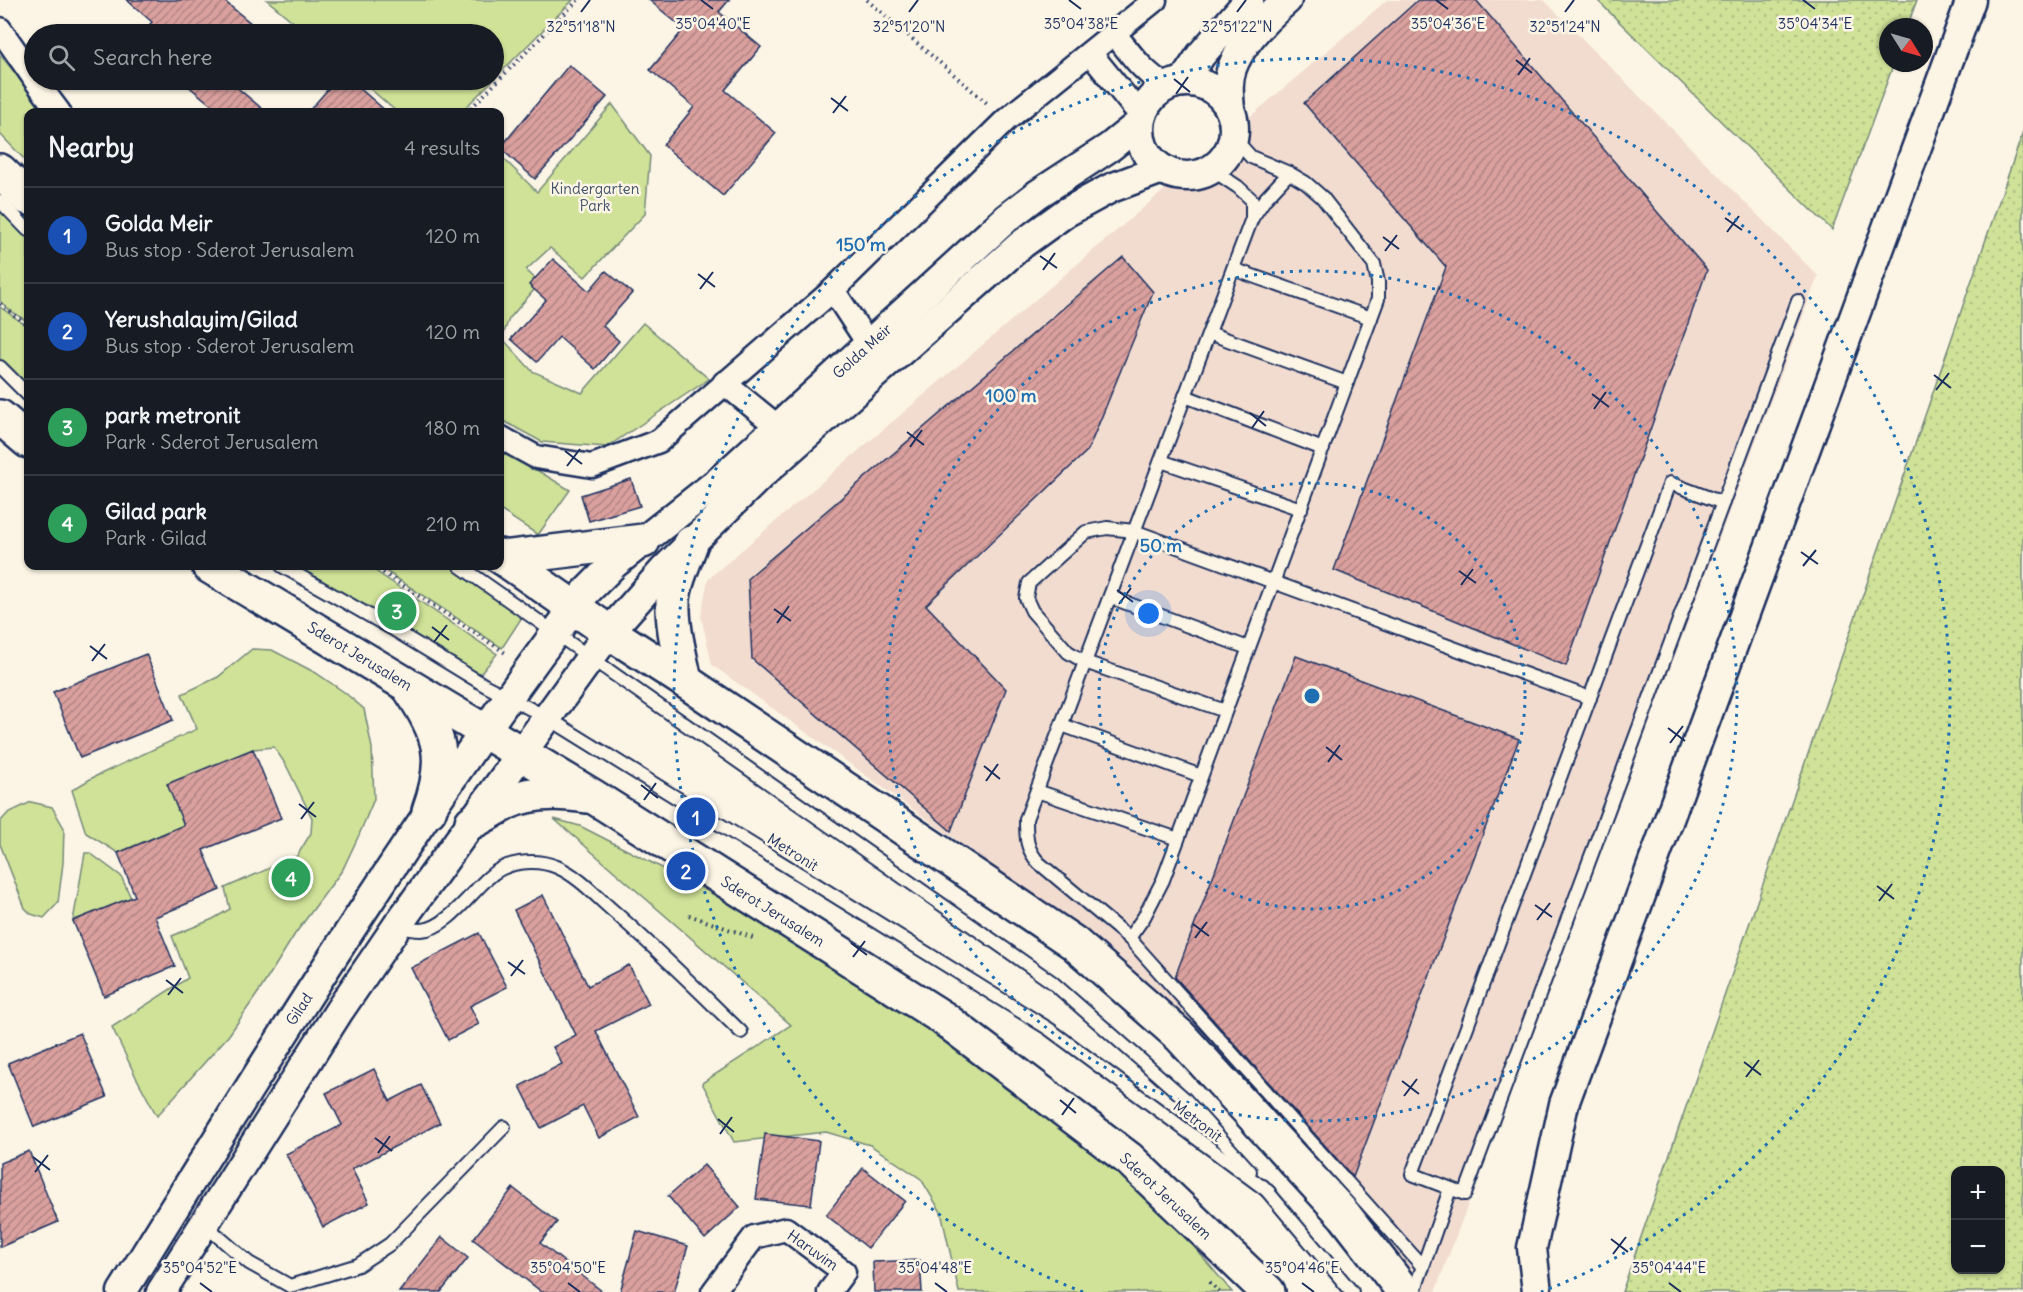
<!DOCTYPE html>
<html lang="en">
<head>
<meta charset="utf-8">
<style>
	:root { --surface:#171b24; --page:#20242c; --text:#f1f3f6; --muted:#9ea1a6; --line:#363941; --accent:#d93025 }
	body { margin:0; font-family:Delius,sans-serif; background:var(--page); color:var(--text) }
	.controls { position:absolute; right:18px; bottom:18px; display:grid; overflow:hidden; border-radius:12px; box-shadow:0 2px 4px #0004 }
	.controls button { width:54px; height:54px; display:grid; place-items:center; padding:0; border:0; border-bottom:2px solid var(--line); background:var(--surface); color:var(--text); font:30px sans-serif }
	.compass { position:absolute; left:1879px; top:18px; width:54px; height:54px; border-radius:50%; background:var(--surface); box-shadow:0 2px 4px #0004; rotate:127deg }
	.you { position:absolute; left:1149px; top:614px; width:21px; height:21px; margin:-15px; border:4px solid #fff; border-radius:50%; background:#1a73e8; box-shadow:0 0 0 9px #1a73e833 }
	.badge { display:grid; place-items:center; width:39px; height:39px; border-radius:50%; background:var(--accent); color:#fff; font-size:20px; font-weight:700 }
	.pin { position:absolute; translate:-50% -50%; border:3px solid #fff; box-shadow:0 2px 6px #0006 }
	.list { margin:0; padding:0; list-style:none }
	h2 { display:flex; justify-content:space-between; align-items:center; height:78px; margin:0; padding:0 24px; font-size:26px }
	h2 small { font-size:20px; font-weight:400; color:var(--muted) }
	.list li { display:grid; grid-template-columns:39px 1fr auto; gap:18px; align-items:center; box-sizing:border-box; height:96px; padding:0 24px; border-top:2px solid var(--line) }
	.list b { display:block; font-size:22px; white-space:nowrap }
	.list p { margin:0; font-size:20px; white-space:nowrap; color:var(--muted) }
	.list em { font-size:20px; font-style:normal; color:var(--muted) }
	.icon { flex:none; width:33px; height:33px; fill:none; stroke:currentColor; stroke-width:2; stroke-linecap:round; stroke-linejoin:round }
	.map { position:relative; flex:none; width:2023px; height:1292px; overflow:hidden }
	.search { position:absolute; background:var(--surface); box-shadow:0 2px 4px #0004; left:24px; top:24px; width:480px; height:66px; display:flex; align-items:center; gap:15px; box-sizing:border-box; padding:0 21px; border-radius:33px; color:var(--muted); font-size:22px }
	.panel { position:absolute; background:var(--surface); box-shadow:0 2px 4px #0004; left:24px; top:108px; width:480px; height:462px; border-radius:12px }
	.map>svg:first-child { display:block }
	.built { fill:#f2dcd0 }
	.grass { fill:url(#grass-dots); stroke:#75887a; stroke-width:1.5; fill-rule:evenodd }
	.park { fill:#cfe297; stroke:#75887a; stroke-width:1.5 }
	.building { fill:url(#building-hatch); stroke:#1b2f5e; stroke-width:1.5 }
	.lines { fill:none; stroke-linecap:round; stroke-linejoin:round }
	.service-casing { stroke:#1b2f5e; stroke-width:16 }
	.minor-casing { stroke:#1b2f5e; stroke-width:27 }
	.tertiary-casing { stroke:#1b2f5e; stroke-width:33 }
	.secondary-casing { stroke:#1b2f5e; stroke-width:38 }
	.path { stroke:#1b2f5e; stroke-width:4; stroke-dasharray:1.5 4.5; stroke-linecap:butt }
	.service { stroke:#fcf5e5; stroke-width:12 }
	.minor { stroke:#fcf5e5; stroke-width:22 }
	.tertiary { stroke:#fcf5e5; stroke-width:28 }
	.secondary { stroke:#fcf5e5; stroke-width:33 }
	.ticks { fill:none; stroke:#1b2f5e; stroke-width:2 }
	.ring { fill:none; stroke:#1f6fb2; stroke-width:3; stroke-dasharray:3 6 }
	.labels { text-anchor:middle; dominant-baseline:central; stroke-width:5; stroke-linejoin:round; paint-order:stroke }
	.park-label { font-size:15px; fill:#3f5369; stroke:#fcf5e5 }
	.street-label { font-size:15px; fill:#1b2f5e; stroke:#fcf5e5 }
	.ticks-label { font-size:15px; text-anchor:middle; fill:#1b2f5e; stroke:#fcf5e5; stroke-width:5; stroke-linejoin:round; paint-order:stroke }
	.centre { fill:#1f6fb2; stroke:#fcf5e5; stroke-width:3 }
	.ring-label { font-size:18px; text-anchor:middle; font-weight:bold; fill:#1f6fb2; stroke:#fcf5e5; stroke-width:5; stroke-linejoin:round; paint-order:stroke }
</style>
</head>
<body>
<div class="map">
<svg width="2023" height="1292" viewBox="0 0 2023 1292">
	<defs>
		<pattern id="grass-dots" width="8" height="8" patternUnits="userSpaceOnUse" patternTransform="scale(1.5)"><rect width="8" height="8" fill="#cfe297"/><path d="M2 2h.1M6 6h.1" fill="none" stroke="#b1c285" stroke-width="1.8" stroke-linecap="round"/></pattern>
		<pattern id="building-hatch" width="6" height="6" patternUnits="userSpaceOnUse" patternTransform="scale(1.5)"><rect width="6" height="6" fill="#daa09e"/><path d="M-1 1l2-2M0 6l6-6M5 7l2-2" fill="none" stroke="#b08384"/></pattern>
	</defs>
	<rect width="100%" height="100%" fill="#fcf5e5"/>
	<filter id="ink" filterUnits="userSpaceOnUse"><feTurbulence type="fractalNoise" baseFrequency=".0167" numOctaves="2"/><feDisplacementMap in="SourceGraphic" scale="12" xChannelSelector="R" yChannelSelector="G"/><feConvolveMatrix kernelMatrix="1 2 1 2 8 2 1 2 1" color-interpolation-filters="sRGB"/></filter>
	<g filter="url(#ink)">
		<polygon class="built" points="1387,0 1544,0 1818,276 1435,1292 1416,1292 1095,940 712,665 701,616 708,579"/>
		<g class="grass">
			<polygon points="1597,0 1917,0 1907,27 1888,27 1888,63 1894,63 1832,230"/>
			<path d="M2023,132V1292H1622ZM1956,1170H2000V1270H1956Z"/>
		</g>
		<g class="park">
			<polygon points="267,0 573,0 461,112 397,112 360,80 494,80 494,34 308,34"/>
			<polygon points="0,55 49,112 28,112 28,163 0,134"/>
			<polygon points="612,104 650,156 645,214 585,277 550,248 526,270 540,283 509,319 502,338 532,371 582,393 643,323 709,379 607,447 542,442 500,419 500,155 537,192"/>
			<polygon points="0,201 28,230 28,322 9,310 0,301"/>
			<polygon points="0,307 28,327 28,395 0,367"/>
			<polygon points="500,448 570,490 538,535 500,510"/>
			<polygon points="282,566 368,566 497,654 476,679"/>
			<polygon points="378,566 462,566 526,611 502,648"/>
			<polygon points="252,649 272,650 316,673 344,692 364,709 372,748 374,799 359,835 343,869 295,934 262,987 229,1035 157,1116 136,1077 112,1027 188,978 172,936 213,919 230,909 225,888 297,856 311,833 312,818 286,765 274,747 253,749 168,784 184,825 118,853 86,833 72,790 92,778 197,729 182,694 218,677"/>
			<polygon points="31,802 52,807 64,828 63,863 58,903 44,918 31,914 25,908 0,844 0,822 8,813"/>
			<polygon points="554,819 580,826 754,915 948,1033 1065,1121 1164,1211 1232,1292 959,1292 941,1212 921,1179 870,1145 826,1132 734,1142 702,1083 791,1025"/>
			<polygon points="85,853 90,853 121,876 131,898 73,921"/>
		</g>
		<g class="building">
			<polygon points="127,0 223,0 264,34 141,34 152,22"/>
			<polygon points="649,0 729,0 719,12 761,47 725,90 776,133 723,196 663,145 694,107 650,70 684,29"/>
			<polygon points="1418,0 1476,0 1707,270 1566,666 1334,570 1446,267 1304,103"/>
			<polygon points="569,65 607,97 535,179 500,148"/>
			<polygon points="181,80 228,80 266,112 220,112"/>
			<polygon points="336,80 350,80 387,112 308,112"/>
			<polygon points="1123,257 1153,292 1088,450 926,605 1006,689 951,831 752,659 748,578"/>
			<polygon points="553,259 589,291 606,271 632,293 603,326 619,341 595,369 559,337 537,362 511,339 546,300 529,285"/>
			<polygon points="631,479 640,506 589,521 581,495"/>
			<polygon points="146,654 173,720 80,758 53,692"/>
			<polygon points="1296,656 1519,739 1353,1177 1175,977"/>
			<polygon points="253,749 281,818 203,850 220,890 155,917 175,966 104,996 73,921 135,896 118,853 184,825 167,784"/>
			<polygon points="543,895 588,986 629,965 649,1004 596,1031 639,1117 599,1138 583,1106 541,1128 520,1086 562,1064 553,1047 576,1035 514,910"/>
			<polygon points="479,933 507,987 470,1006 479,1024 448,1040 411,968"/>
			<polygon points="80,1033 107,1097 34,1127 8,1063"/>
			<polygon points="374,1069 390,1101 421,1085 440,1123 352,1169 369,1203 323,1227 286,1154 342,1125 326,1093"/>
			<polygon points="765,1134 819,1141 811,1205 756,1199"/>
			<polygon points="29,1151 58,1222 0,1247 0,1163"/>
			<polygon points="704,1165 740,1207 705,1239 668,1196"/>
			<polygon points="863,1168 905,1201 868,1248 826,1215"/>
			<polygon points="513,1188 557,1222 540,1243 603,1292 542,1292 473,1239"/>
			<polygon points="637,1231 688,1246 674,1292 620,1292"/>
			<polygon points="442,1237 468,1258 441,1292 399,1292"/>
			<polygon points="920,1260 922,1292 874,1292 873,1262"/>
		</g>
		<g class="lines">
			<defs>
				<g id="service">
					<path d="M1198,174L1220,175L1238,187L1252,200V218L1026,819C1026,838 1026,849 1039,863L1129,938L1423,1267"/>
					<polyline points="0,201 28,230"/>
					<polyline points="1252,218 1265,199 1289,173"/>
					<polyline points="1233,269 1371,318"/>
					<polyline points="1209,333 1347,383"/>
					<polyline points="0,367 28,395"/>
					<polyline points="1185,396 1323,449"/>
					<polyline points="1161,461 1301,509"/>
					<polyline points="1723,503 1670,483 1412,1174 1465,1194 1798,301"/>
					<polyline points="282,566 391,628 486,686 548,718 1049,1029 1269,1192"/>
					<polyline points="460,566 1052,982 1184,1098 1250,1171"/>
					<polyline points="1110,597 1248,648"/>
					<polyline points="1225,711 1085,662 1068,652 1032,611 1026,598 1029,583 1086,532 1107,528 1134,531 1590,698"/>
					<polyline points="1062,725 1201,776"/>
					<polyline points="1037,791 1178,839"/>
					<path d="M398,926C405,928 414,930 421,930C445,930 471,893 488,878C505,861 535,858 557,867C578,876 594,894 611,909C656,948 698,990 741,1032"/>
					<polyline points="1129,938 1144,917 1163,880 1378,299 1378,282 1374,264 1322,197 1306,183 1289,173 1251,157 1233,137"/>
					<polyline points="1263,1186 1352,1292"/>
					<polyline points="205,1225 249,1263 290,1286 358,1265 390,1244 504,1127"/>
					<polyline points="1414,1292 1450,1189"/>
				</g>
				<g id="minor">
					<polyline points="0,29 34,78"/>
					<path d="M1114,33C1130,53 1144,74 1167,86"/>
					<polyline points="1090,53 1142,117"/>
					<polyline points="35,80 59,112"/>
					<polyline points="833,290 869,345"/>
					<polyline points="724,383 778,427"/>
					<polyline points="500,437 536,457 592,466 659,441 833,290 1006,120 1155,0"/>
					<polyline points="713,1292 754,1237 786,1229 844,1272 829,1292"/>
				</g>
				<g id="tertiary">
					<polyline points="1183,82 1201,55 1249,0"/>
					<circle cx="1187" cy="129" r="47"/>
					<path d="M1230,110C1229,96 1227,82 1232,68C1242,41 1266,18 1287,0"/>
					<path d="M122,1292C270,1054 417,815 586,592L614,564L719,481L1007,218L1038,194L1110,147L1140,123"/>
					<polyline points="161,1292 339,1011 397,926 609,632 664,570 761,475 1022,244 1065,213 1111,188 1162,169"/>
					<polyline points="1537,1292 1532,1248 1564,1104 1971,0"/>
				</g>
				<g id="secondary">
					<polyline points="0,171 28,198"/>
					<polyline points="0,417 28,441"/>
					<polyline points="500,556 609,632 685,681 1074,943 1180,1036 1345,1216 1404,1292"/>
					<polyline points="503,558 643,541"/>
					<polyline points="209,566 594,797 943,1018 1129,1159 1268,1292"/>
					<path d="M685,681C680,655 672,628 673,601C674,582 685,561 691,543"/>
					<path d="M410,689C441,735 448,758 429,811"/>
					<path d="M472,822C484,816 495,809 506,803C530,791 561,792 587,796"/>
				</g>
			</defs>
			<use href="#service" class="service-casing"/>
			<use href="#minor" class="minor-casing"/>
			<use href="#tertiary" class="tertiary-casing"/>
			<use href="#secondary" class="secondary-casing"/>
			<g class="path">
				<polyline points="867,0 988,104"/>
				<polyline points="467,112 578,0"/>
				<polyline points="0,304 28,325"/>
				<polyline points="373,566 507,654"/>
				<polyline points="689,915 756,939"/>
				<polyline points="1210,1282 1219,1292"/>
			</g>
			<use href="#service" class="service"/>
			<use href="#minor" class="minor"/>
			<use href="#tertiary" class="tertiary"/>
			<use href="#secondary" class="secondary"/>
		</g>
	</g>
	<path class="ticks" d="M701,0L713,9M1069,0L1081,9M1436,0L1448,9M1803,0L1815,9M581,12L590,0M909,12L918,0M1237,12L1246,0M1565,12L1574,0M1516,60L1532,73M1518,75L1530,58M1174,79L1190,92M1176,94L1188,77M831,98L848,111M833,113L846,96M1725,218L1742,230M1727,232L1739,216M1383,237L1399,249M1385,251L1397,235M1040,256L1057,268M1043,270L1055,253M698,274L715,287M700,289L713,272M1934,375L1951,388M1936,390L1949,373M1592,394L1609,407M1594,409L1606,392M1250,413L1266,426M1252,428L1264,411M907,432L924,445M910,447L922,430M565,451L582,464M567,466L580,449M1801,552L1818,564M1803,566L1816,550M1459,571L1476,583M1461,585L1473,569M1117,590L1133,602M1119,604L1131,588M774,609L791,621M777,623L789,606M432,627L449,640M434,642L447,625M90,646L107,659M92,661L105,644M1668,728L1685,741M1670,743L1683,726M1326,747L1342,760M1328,762L1340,745M984,766L1000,779M986,781L998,764M641,785L658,798M644,800L656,783M299,804L316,817M301,819L314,802M1877,886L1894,899M1879,901L1892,884M1535,905L1552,917M1537,920L1550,903M1193,924L1209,936M1195,938L1207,922M851,943L867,955M853,957L865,941M508,962L525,974M511,976L523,960M166,980L183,993M168,995L181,978M1744,1062L1761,1075M1746,1077L1759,1060M1402,1081L1419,1094M1404,1096L1417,1079M1060,1100L1076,1113M1062,1115L1074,1098M718,1119L734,1132M720,1134L732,1117M375,1138L392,1151M378,1153L390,1136M33,1157L50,1170M35,1172L48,1155M1611,1239L1628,1252M1613,1254L1626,1237M200,1283L212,1292M568,1283L580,1292M935,1283L947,1292M1302,1283L1314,1292M1669,1283L1681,1292"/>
	<g class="ring">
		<circle cx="1312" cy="696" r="213"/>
		<circle cx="1312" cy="696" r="425"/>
		<path d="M1083 1292A638 638 0 1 1 1541 1292"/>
	</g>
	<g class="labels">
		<g class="park-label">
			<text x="595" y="188">Kindergarten<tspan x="595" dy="17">Park</tspan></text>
		</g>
		<g class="street-label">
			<text transform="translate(862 351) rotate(-42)">Golda Meir</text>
			<text transform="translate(360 656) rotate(31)">Sderot Jerusalem</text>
			<text transform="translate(793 852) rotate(32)">Metronit</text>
			<text transform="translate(773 911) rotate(32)">Sderot Jerusalem</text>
			<text transform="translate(299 1009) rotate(-57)">Gilad</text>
			<text transform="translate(1198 1121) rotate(37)">Metronit</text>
			<text transform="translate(1166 1196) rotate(43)">Sderot Jerusalem</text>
			<text transform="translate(813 1250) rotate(35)">Haruvim</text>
		</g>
	</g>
	<g class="ticks-label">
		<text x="1815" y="29">35°04'34"E</text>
		<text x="713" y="29">35°04'40"E</text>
		<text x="1081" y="29">35°04'38"E</text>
		<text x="1448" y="29">35°04'36"E</text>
		<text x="581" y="32">32°51'18"N</text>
		<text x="909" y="32">32°51'20"N</text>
		<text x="1237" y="32">32°51'22"N</text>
		<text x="1565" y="32">32°51'24"N</text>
		<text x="200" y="1273">35°04'52"E</text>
		<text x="568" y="1273">35°04'50"E</text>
		<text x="935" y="1273">35°04'48"E</text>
		<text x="1302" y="1273">35°04'46"E</text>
		<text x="1669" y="1273">35°04'44"E</text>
	</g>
	<circle cx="1312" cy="696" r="9" class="centre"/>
	<g class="ring-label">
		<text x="861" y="251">150 m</text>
		<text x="1011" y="402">100 m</text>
		<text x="1161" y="552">50 m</text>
	</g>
</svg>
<div class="controls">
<button>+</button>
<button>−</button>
</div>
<svg class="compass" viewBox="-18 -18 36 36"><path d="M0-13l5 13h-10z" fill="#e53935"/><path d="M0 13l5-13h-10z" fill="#9ea1a6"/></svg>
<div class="you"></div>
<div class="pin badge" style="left:696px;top:817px;background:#1a4fb4">1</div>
<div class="pin badge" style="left:686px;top:871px;background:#1a4fb4">2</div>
<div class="pin badge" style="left:397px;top:611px;background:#2e9e5b">3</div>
<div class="pin badge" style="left:291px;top:878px;background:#2e9e5b">4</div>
<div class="search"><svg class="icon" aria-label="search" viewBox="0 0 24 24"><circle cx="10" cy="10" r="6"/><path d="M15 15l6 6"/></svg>Search here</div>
<section class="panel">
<h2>Nearby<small>4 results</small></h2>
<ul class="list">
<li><span class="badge" style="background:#1a4fb4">1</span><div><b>Golda Meir</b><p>Bus stop · Sderot Jerusalem</p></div><em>120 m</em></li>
<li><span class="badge" style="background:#1a4fb4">2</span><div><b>Yerushalayim/Gilad</b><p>Bus stop · Sderot Jerusalem</p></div><em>120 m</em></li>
<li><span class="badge" style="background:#2e9e5b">3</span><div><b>park metronit</b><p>Park · Sderot Jerusalem</p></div><em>180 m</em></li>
<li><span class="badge" style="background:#2e9e5b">4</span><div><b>Gilad park</b><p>Park · Gilad</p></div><em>210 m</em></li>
</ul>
</section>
</div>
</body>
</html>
